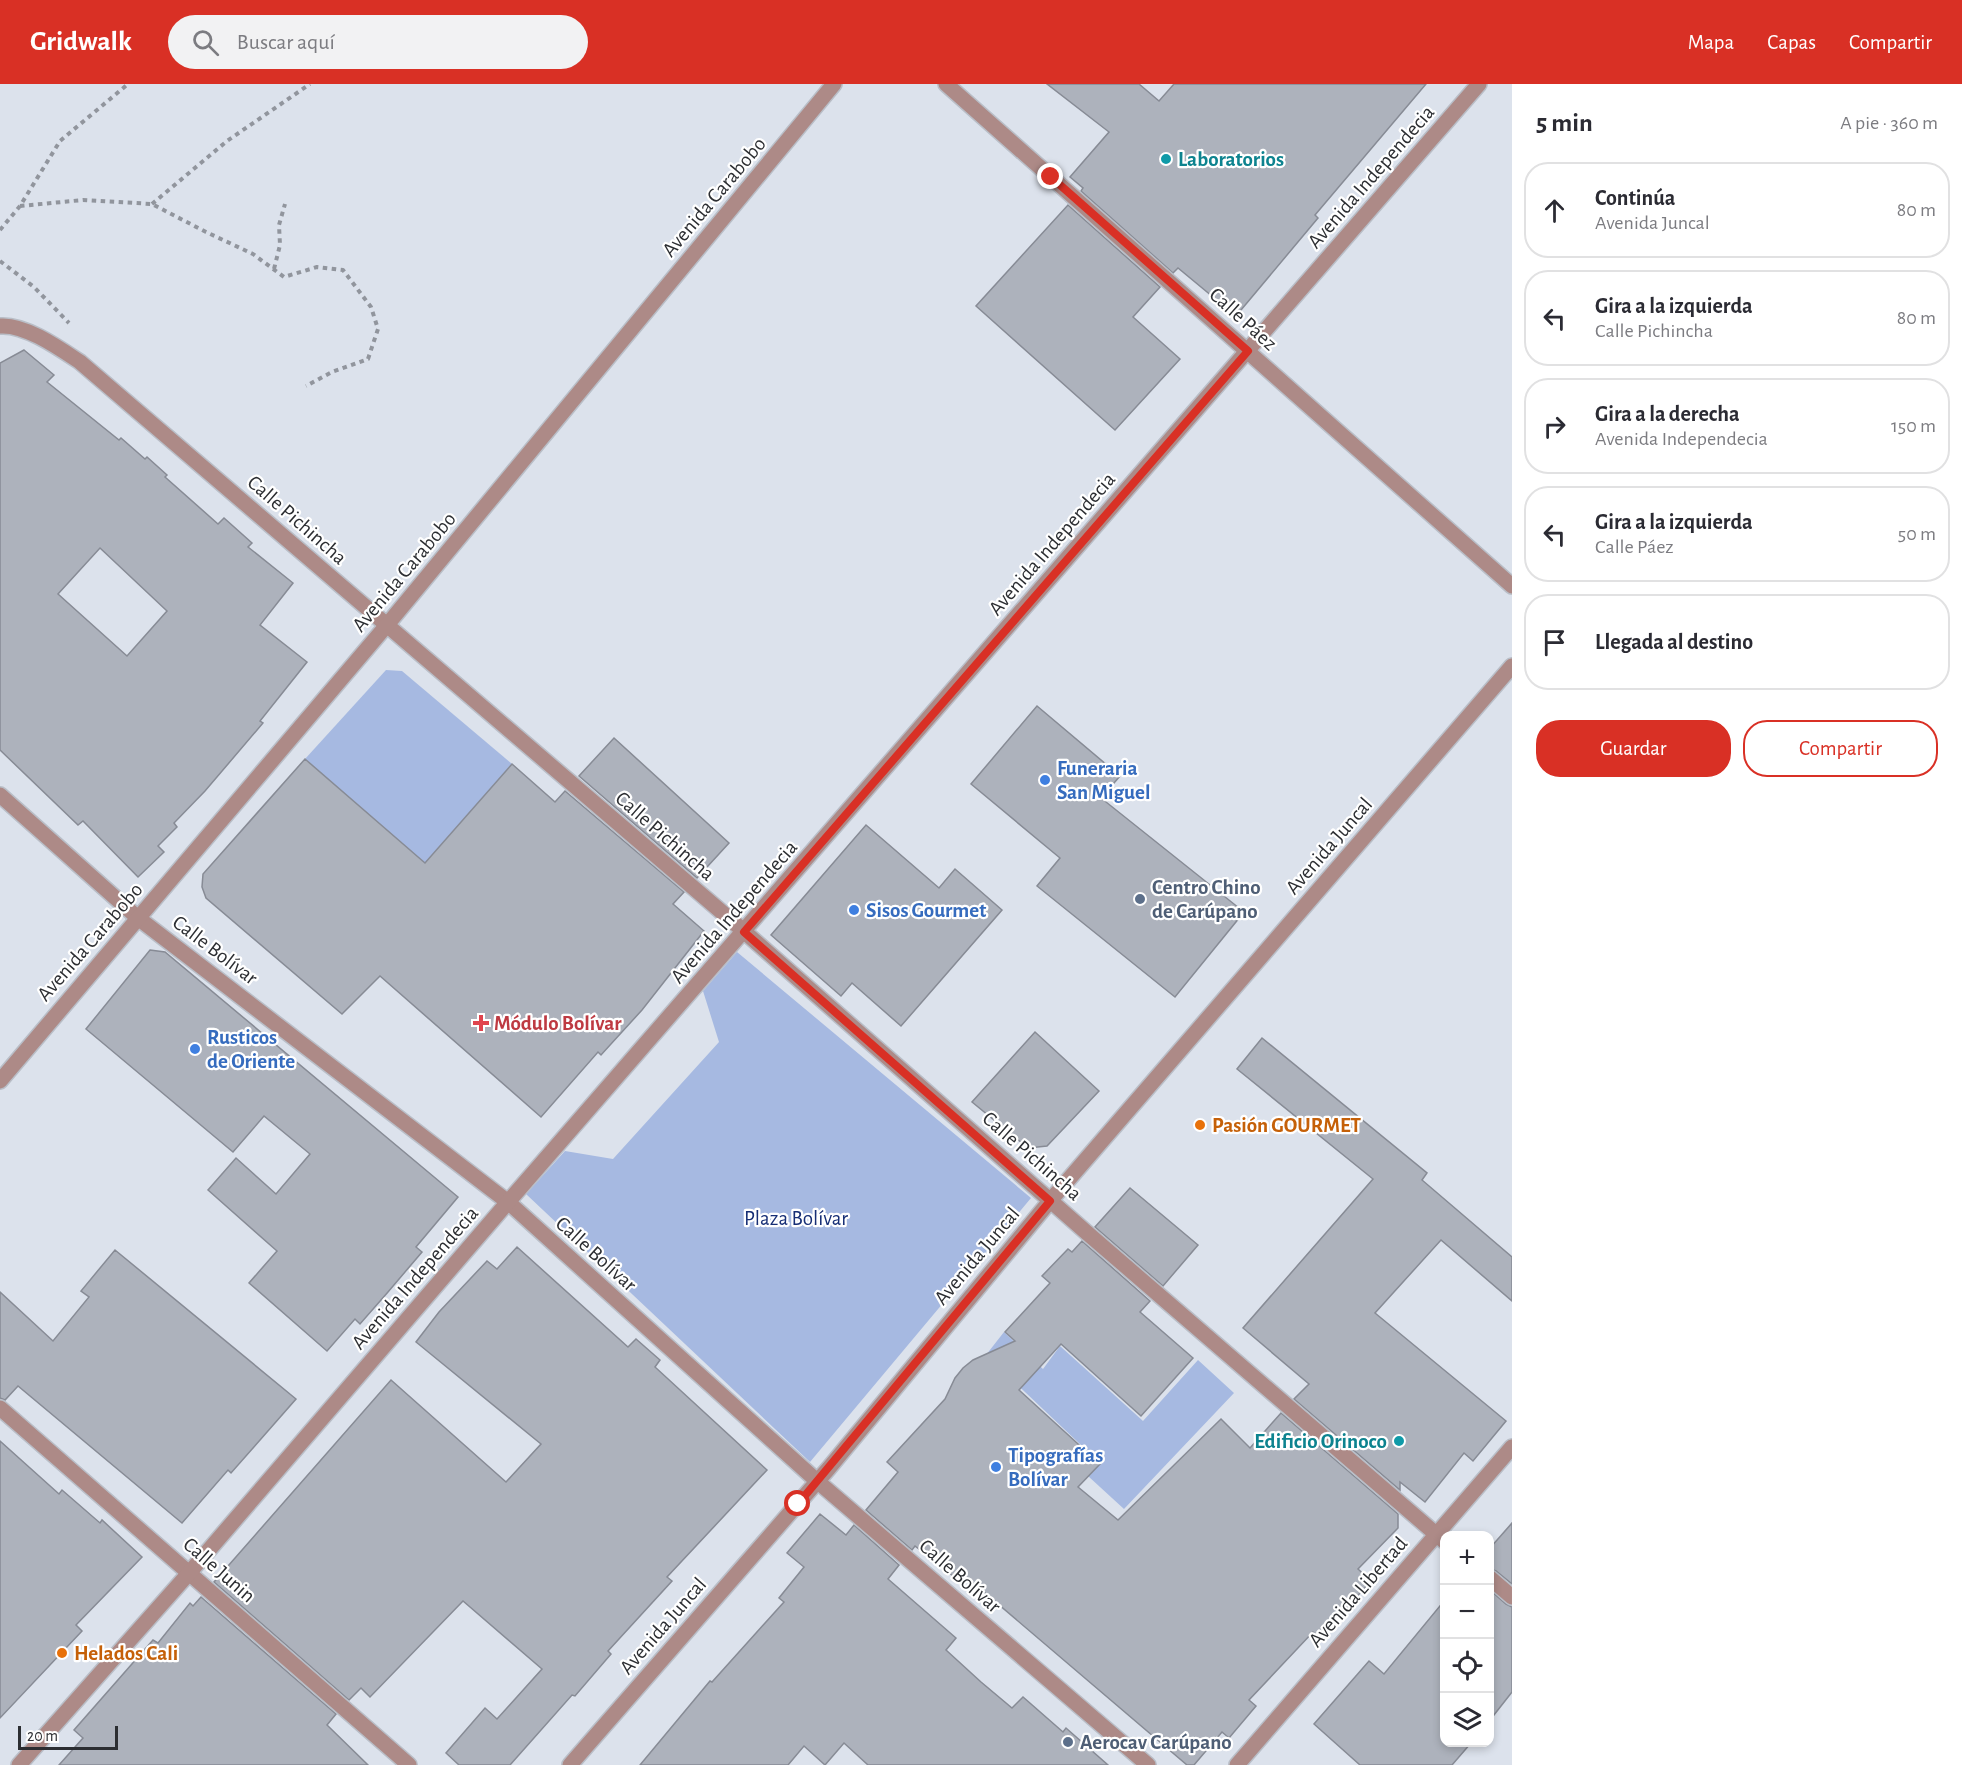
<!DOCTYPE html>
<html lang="es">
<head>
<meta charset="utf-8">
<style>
	:root { --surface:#fff; --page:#f2f2f3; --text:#2b2b33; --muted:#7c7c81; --line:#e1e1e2; --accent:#d93025 }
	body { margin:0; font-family:"Alegreya Sans",sans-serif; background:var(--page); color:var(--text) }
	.controls { position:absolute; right:18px; bottom:18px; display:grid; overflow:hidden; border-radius:12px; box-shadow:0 3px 9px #0003 }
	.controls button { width:54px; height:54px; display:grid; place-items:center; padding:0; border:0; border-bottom:2px solid var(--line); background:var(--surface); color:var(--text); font:30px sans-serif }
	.scale { position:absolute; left:18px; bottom:15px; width:100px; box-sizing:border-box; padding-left:6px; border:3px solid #2c2e32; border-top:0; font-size:16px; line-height:21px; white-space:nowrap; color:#2c2e32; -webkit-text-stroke:4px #fff; paint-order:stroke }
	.stop { position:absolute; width:18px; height:18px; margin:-14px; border:4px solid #d93025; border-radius:50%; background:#fff }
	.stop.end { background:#d93025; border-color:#fff; box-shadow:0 2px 6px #0008 }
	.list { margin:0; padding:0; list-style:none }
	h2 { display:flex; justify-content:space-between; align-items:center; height:78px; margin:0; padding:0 24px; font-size:26px }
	h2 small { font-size:20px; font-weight:400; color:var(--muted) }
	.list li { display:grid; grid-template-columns:39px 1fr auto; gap:18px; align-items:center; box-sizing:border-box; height:96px; margin:0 12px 12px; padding:0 12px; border:2px solid var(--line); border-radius:24px }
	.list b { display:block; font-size:22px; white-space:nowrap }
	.list p { margin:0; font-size:20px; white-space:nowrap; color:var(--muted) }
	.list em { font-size:20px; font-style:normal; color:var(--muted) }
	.actions { display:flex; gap:12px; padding:18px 24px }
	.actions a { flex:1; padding:14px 0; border:2px solid var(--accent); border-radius:24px; text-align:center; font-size:21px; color:var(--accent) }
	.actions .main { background:var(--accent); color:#fff }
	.icon { flex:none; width:33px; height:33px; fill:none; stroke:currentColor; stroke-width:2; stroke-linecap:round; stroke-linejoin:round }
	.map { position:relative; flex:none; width:1512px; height:1681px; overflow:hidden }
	header { display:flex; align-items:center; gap:36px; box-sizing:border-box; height:84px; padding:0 30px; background:var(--accent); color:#fff }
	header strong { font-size:28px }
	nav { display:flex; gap:33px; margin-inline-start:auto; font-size:21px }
	.search { width:420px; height:54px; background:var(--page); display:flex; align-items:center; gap:15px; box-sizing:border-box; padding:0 21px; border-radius:33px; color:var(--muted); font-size:22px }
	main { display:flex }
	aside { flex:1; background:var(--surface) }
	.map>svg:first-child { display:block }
	.green { fill:#a6b9e1 }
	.building { fill:#adb2bc; stroke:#878b95; stroke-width:1.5; fill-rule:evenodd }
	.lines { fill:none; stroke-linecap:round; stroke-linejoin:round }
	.minor-casing { stroke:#b9bec7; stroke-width:18 }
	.path { stroke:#91959d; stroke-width:4; stroke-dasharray:4.5 4.5; stroke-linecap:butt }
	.minor { stroke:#ad8a87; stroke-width:15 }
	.route { stroke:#d93025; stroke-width:8 }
	.culture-dot { fill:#0f9aa8; stroke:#fff; stroke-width:2 }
	.shop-dot { fill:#3f7fe0; stroke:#fff; stroke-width:2 }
	.service-dot { fill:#5c6f8a; stroke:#fff; stroke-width:2 }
	.health-dot { fill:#e0444e; stroke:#fff; stroke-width:2 }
	.food-dot { fill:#e8710a; stroke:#fff; stroke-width:2 }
	.labels { text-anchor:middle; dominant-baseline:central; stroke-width:4.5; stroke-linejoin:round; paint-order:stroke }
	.culture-label { font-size:21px; font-weight:bold; fill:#0d838f; stroke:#fff; text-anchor:start }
	.street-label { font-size:21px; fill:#2c2e32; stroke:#fff }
	.shop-label { font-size:21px; font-weight:bold; fill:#366cbe; stroke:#fff; text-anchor:start }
	.service-label { font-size:21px; font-weight:bold; fill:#4e5e75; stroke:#fff; text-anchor:start }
	.health-label { font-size:21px; font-weight:bold; fill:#be3a42; stroke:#fff; text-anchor:start }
	.food-label { font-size:21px; font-weight:bold; fill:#c56008; stroke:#fff; text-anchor:start }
	.park-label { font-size:21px; fill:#162e75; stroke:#fff }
</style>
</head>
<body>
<header>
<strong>Gridwalk</strong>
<div class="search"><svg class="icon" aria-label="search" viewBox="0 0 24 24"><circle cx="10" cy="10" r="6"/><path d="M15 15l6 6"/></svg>Buscar aquí</div>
<nav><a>Mapa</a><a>Capas</a><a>Compartir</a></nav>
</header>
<main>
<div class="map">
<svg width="1512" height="1681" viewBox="0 0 1512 1681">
	<rect width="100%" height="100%" fill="#dce2ec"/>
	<g class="green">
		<polygon points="386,586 402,587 512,680 425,779 305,675"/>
		<polygon points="737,868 1031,1114 810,1378 526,1110 565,1067 613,1075 719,958 703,907"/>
		<polygon points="1004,1248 1043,1285 1060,1262 1143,1337 1198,1276 1234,1309 1124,1425 1088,1392 1100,1379 986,1271"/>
	</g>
	<g class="building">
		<polygon points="1047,0 1139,0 1159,17 1174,0 1426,0 1315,131 1318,134 1236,232 1178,184 1173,189 1081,107 1083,104 1070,93 1109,48"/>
		<polygon points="1068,121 1160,203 1133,233 1180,275 1115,346 976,222"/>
		<path d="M24,266L54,291L47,298L119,356L121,354L145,375L147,373L167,391L165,393L218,440L224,434L252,459L248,463L293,499L260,541L307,578L260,637L263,639L205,707L174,739L177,743L158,762L164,768L138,793L83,737L78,741L0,666V279ZM100,464L167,527L127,572L58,510Z"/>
		<polygon points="1037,622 1120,692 1101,714 1244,828 1175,913 1037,802 1060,774 971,700"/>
		<polygon points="614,654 729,759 697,794 579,692"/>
		<polygon points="305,675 425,779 512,680 555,718 565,707 684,808 673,820 704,847 642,926 601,971 598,968 541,1033 380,892 342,930 206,814 202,803 203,790"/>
		<polygon points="866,741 939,804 955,785 1002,826 901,942 852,899 841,912 771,851"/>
		<polygon points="150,866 165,868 458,1113 416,1163 422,1168 388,1208 360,1240 355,1235 327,1267 249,1199 277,1167 208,1106 236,1074 276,1110 310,1070 264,1032 233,1068 86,945"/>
		<polygon points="1035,948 1099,1007 1047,1062 1028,1064 972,1018"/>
		<polygon points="1262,954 1427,1089 1422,1096 1512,1173 1512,1217 1441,1156 1375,1229 1506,1337 1473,1377 1464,1369 1425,1418 1400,1398 1400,1406 1294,1315 1309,1300 1243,1244 1373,1095 1237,985"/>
		<polygon points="1130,1104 1198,1161 1163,1202 1095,1143"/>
		<polygon points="1082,1157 1150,1217 1140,1228 1193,1274 1141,1332 1061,1260 1019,1306 1100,1380 1078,1403 1118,1436 1221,1335 1250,1364 1281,1329 1398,1430 1398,1444 1358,1485 1371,1497 1319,1554 1313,1548 1249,1616 1256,1622 1229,1654 1222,1648 1194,1681 1187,1681 958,1486 953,1492 915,1462 912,1466 866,1426 898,1388 887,1378 945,1315 955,1294 963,1284 973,1276 1015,1257 1005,1248 1050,1199 1042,1192 1068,1165 1072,1168"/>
		<polygon points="517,1163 628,1263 636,1255 660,1276 655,1283 767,1386 667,1493 672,1497 608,1567 611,1570 575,1612 572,1611 510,1681 459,1681 446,1669 485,1624 497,1635 542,1585 463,1517 370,1613 361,1604 349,1616 214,1498 391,1296 506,1398 541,1360 416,1258 439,1228 487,1177 497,1185"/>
		<polygon points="115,1166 296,1315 231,1389 228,1386 182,1439 18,1302 5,1316 0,1314 0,1208 53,1257 89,1213 81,1207"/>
		<polygon points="0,1357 59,1410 62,1406 100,1439 102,1436 142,1473 76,1541 82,1547 0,1634"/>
		<polygon points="820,1430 846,1451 854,1441 899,1481 888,1495 956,1554 946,1566 981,1598 1012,1624 1023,1613 1063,1648 1066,1644 1108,1681 868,1681 844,1659 825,1681 804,1662 788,1681 640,1681 710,1597 712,1598 784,1518 779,1514 804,1483 787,1469"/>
		<polygon points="1512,1439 1512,1500 1496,1487 1490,1485 1490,1464"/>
		<polygon points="1490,1506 1506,1520 1512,1523 1512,1608 1490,1636"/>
		<polygon points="201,1513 336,1630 327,1641 368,1681 59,1681 83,1654 74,1646 153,1556 158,1559 190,1519 193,1522"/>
		<polygon points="1444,1517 1444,1659 1471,1659 1452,1681 1360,1681 1314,1640 1369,1577 1384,1590"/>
	</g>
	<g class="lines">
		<defs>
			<g id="minor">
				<polyline points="946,0 1512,502"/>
				<path d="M0,242C25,240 59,264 80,278L731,836L1086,1148L1444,1457"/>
				<polyline points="0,711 138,834 508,1118 817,1397 1148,1681"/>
				<polyline points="0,997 387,541 834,0"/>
				<polyline points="0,1324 409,1681"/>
				<polyline points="1490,1494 1512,1513"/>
				<polyline points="19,1681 190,1488 508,1118 1479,0"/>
				<polyline points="570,1681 829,1384 1050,1117 1512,582"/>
				<polyline points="1237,1681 1512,1363"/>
			</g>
		</defs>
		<use href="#minor" class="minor-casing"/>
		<g class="path">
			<polyline points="152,120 227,57 310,0"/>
			<polyline points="20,122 83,116 152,120 206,148 253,170 284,193 317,183 343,186 371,223 378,245 368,275 332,288 306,302"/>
			<polyline points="0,146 20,122 60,57 128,0"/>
			<polyline points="0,177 34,203 69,239"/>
			<polyline points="274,185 280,161 279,141 285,120"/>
		</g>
		<use href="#minor" class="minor"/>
	</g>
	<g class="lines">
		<polyline class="route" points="798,1420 1050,1117 744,848 1248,267 1051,93"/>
	</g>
	<g class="culture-dot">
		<circle cx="1166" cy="75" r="6"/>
		<circle cx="1399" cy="1357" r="6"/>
	</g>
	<g class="shop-dot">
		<circle cx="1045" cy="696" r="6"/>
		<circle cx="854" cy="826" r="6"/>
		<circle cx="195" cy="965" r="6"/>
		<circle cx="996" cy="1383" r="6"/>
	</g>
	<g class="service-dot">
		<circle cx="1140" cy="815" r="6"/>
		<circle cx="1068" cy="1658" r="6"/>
	</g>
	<path class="health-dot" d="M478 930h6v6h6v6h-6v6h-6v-6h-6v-6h6z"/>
	<g class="food-dot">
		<circle cx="1200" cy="1041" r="6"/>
		<circle cx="62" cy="1569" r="6"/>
	</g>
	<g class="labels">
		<g class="culture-label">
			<text x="1178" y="75">Laboratorios</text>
			<text x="1387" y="1357" text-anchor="end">Edificio Orinoco</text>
		</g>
		<g class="street-label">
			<text transform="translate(1371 93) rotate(-49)">Avenida Independecia</text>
			<text transform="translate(714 113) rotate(-50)">Avenida Carabobo</text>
			<text transform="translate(1243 235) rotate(42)">Calle Páez</text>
			<text transform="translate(297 436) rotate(41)">Calle Pichincha</text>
			<text transform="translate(1052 460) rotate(-49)">Avenida Independecia</text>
			<text transform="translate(404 488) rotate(-50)">Avenida Carabobo</text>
			<text transform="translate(665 752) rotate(41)">Calle Pichincha</text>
			<text transform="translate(1329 762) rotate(-49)">Avenida Juncal</text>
			<text transform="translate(734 828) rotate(-49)">Avenida Independecia</text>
			<text transform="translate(90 858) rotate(-49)">Avenida Carabobo</text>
			<text transform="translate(215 866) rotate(37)">Calle Bolívar</text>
			<text transform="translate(1032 1072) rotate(41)">Calle Pichincha</text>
			<text transform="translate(596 1170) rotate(42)">Calle Bolívar</text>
			<text transform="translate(977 1172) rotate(-50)">Avenida Juncal</text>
			<text transform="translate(415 1194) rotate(-49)">Avenida Independecia</text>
			<text transform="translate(219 1486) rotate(41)">Calle Junin</text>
			<text transform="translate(960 1492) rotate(41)">Calle Bolívar</text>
			<text transform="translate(1358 1508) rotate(-49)">Avenida Libertad</text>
			<text transform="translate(663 1542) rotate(-49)">Avenida Juncal</text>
		</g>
		<g class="shop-label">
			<text x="1057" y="684">Funeraria<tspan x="1057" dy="24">San Miguel</tspan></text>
			<text x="866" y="826">Sisos Gourmet</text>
			<text x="207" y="953">Rusticos<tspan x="207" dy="24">de Oriente</tspan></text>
			<text x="1008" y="1371">Tipografías<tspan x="1008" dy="24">Bolívar</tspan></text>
		</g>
		<g class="service-label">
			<text x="1152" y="803">Centro Chino<tspan x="1152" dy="24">de Carúpano</tspan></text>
			<text x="1080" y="1658">Aerocav Carúpano</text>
		</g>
		<g class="health-label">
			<text x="494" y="939">Módulo Bolívar</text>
		</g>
		<g class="food-label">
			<text x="1212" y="1041">Pasión GOURMET</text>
			<text x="74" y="1569">Helados Cali</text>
		</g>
		<g class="park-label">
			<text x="796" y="1134">Plaza Bolívar</text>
		</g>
	</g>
</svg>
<div class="controls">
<button>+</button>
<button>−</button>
<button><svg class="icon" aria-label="locate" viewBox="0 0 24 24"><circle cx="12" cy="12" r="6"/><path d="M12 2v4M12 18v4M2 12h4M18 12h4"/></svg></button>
<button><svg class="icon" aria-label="layers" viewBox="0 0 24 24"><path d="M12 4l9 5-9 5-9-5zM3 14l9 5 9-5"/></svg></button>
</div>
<div class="scale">20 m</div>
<div class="stop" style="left:798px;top:1420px"></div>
<div class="stop end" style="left:1051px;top:93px"></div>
</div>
<aside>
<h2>5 min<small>A pie · 360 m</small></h2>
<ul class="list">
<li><svg class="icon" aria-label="ahead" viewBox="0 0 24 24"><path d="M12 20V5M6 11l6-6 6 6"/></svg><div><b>Continúa</b><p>Avenida Juncal</p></div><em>80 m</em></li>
<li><svg class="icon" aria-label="left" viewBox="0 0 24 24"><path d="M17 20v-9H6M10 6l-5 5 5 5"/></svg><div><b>Gira a la izquierda</b><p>Calle Pichincha</p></div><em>80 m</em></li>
<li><svg class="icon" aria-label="right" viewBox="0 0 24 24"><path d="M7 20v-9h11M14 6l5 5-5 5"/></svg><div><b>Gira a la derecha</b><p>Avenida Independecia</p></div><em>150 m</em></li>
<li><svg class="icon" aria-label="left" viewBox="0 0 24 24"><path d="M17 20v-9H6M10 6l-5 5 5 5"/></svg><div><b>Gira a la izquierda</b><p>Calle Páez</p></div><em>50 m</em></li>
<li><svg class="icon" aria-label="arrive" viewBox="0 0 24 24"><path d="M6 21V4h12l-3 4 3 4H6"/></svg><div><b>Llegada al destino</b></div></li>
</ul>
<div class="actions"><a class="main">Guardar</a><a>Compartir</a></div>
</aside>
</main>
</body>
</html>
